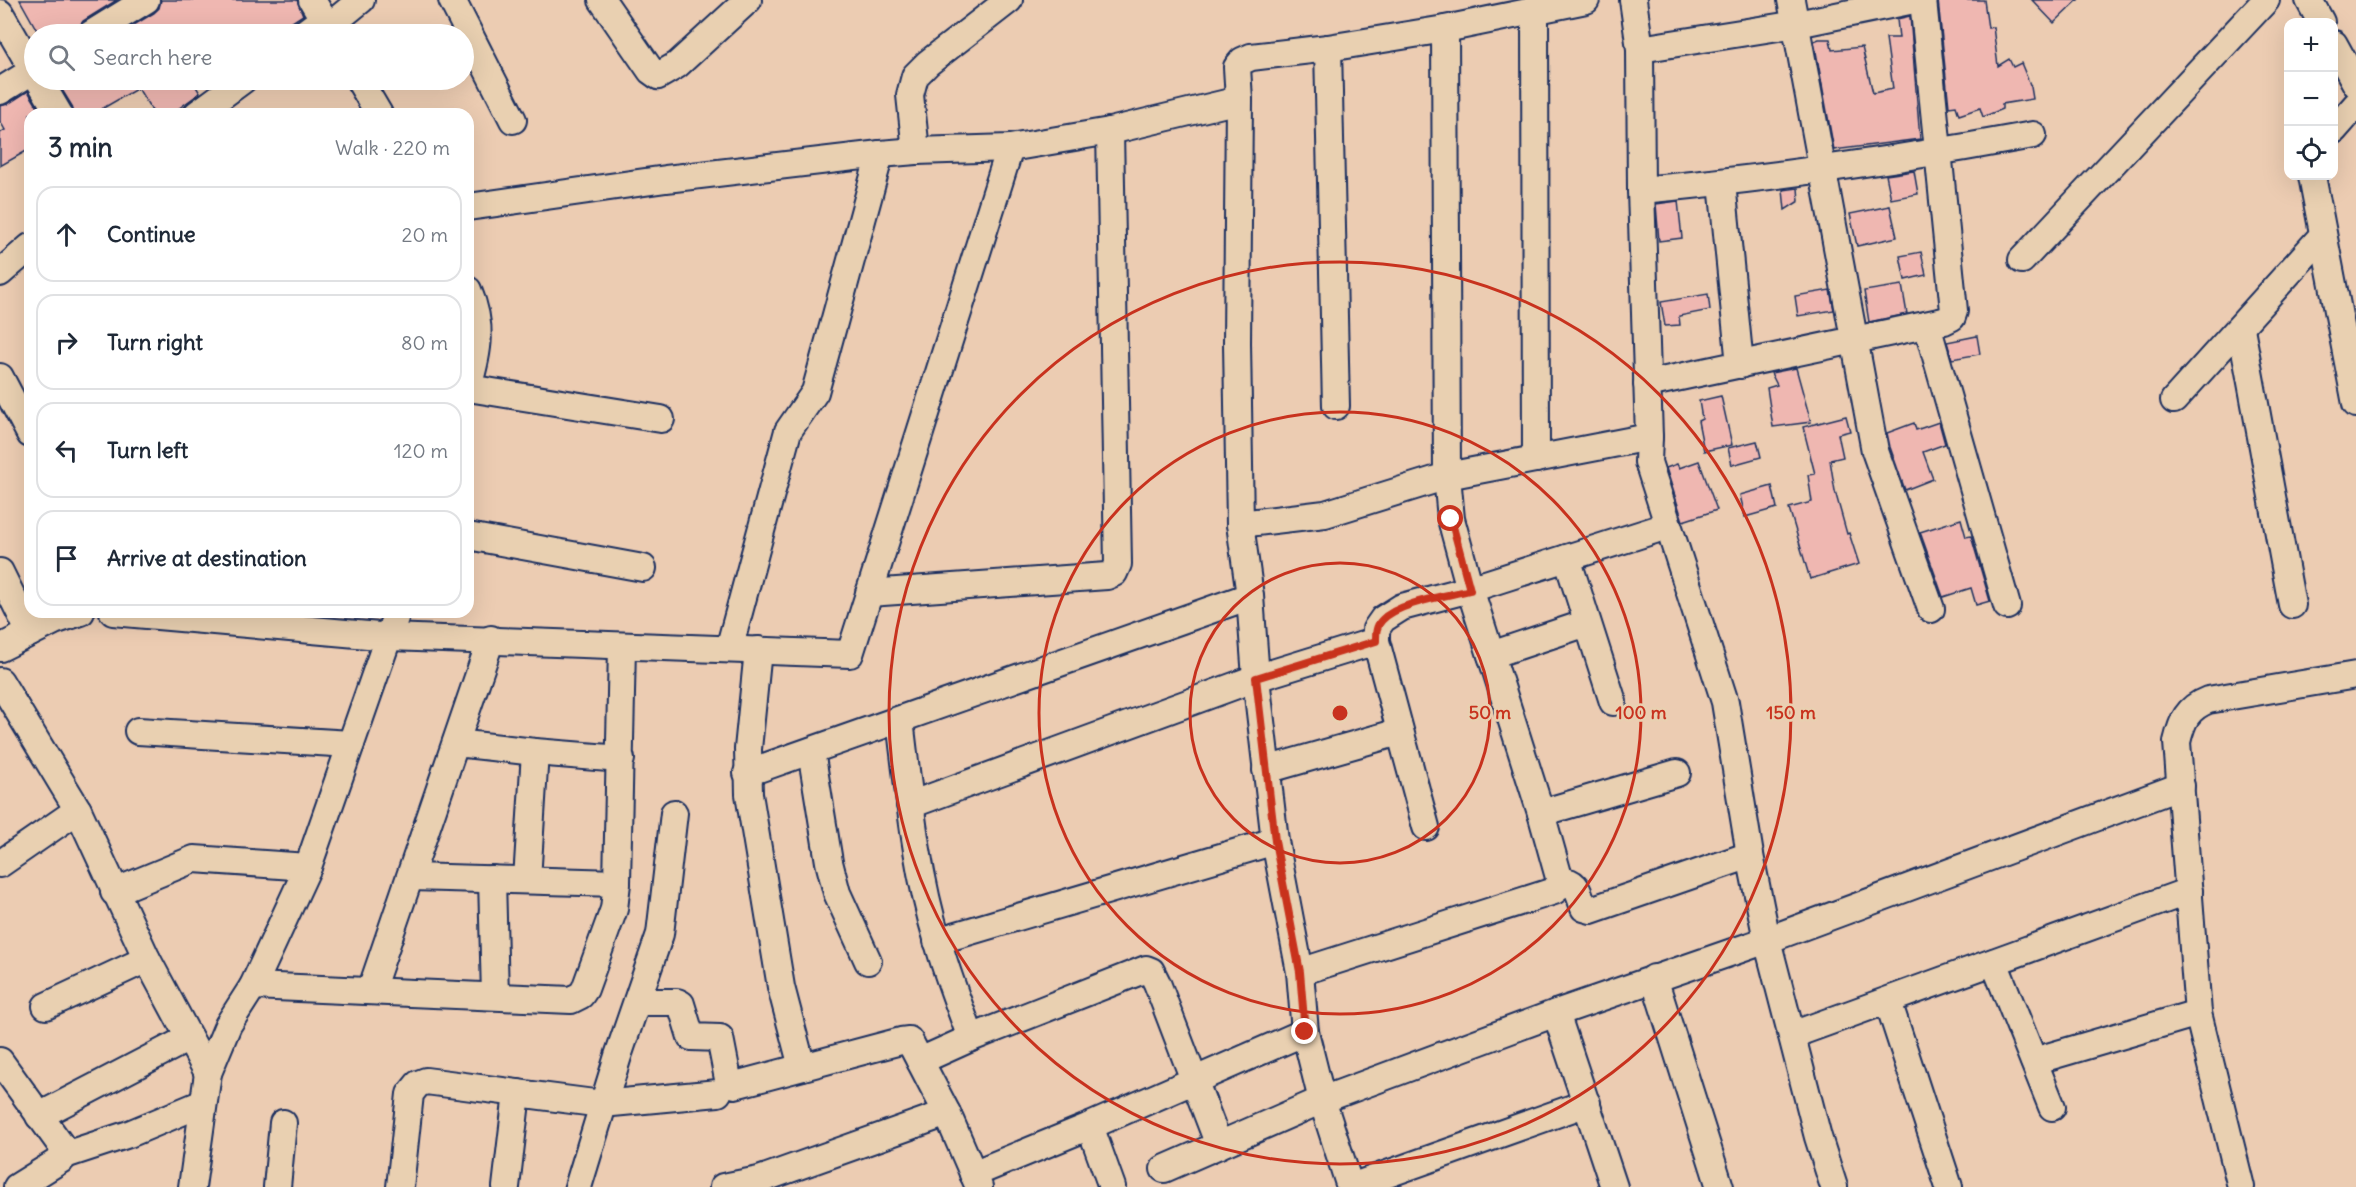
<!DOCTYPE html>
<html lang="en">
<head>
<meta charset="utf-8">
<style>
	:root { --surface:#fff; --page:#f2f2f3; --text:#1f2937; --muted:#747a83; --line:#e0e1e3 }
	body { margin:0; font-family:Delius,sans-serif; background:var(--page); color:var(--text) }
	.controls { position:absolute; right:18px; top:18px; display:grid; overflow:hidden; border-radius:12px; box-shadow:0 6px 24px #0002 }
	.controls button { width:54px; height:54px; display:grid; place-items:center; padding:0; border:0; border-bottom:2px solid var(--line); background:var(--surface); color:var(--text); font:30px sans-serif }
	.stop { position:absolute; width:18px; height:18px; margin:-14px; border:4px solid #c8321e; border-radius:50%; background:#fff }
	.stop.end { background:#c8321e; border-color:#fff; box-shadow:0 2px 6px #0008 }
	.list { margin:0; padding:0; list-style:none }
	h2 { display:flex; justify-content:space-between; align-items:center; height:78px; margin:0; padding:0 24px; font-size:26px }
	h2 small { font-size:20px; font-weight:400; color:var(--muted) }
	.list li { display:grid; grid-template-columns:39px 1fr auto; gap:18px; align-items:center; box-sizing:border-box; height:96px; margin:0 12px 12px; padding:0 12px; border:2px solid var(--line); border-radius:18px }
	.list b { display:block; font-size:22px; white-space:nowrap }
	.list em { font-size:20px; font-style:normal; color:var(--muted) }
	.icon { flex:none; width:33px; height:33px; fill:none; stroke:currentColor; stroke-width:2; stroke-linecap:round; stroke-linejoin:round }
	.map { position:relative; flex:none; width:2356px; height:1187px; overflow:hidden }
	.search { position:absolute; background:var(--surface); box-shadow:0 6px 24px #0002; left:24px; top:24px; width:450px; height:66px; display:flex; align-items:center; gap:15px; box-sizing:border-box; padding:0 21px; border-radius:33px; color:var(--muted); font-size:22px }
	.panel { position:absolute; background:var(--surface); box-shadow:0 6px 24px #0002; left:24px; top:108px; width:450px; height:510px; border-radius:18px }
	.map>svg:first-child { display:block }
	.building { fill:#efb7b1; stroke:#1b2f5e; stroke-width:1.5 }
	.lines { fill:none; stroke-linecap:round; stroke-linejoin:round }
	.minor-casing { stroke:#1b2f5e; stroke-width:30 }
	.minor { stroke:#e9d0b1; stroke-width:26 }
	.route { stroke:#c8321e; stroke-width:8 }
	.ring { fill:none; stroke:#c8321e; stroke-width:3 }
	.centre { fill:#c8321e; stroke:#e9d0b1; stroke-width:3 }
	.ring-label { font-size:18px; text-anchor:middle; font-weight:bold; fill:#c8321e; stroke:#e9d0b1; stroke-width:5; stroke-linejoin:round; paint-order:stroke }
</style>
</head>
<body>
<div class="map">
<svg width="2356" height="1187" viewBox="0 0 2356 1187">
	<rect width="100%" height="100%" fill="#ecccb2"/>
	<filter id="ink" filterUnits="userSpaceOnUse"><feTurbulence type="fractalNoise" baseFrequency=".0167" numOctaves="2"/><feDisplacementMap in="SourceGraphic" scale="12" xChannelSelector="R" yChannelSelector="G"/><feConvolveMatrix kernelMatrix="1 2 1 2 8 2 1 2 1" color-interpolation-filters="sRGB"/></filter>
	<g filter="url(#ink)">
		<g class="building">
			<polygon points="20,0 117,0 83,21 75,34 39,34"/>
			<polygon points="161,0 297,0 303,15 280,30 283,34 119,34 154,13 159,8"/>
			<polygon points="1938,0 1984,0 1988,28 1993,27 1998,66 2009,59 2013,67 2021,63 2031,87 2033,99 2002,104 2002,109 1983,117 1980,108 1959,115 1956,106 1949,107"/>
			<polygon points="2032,0 2078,0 2054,23"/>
			<polygon points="1910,16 1920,139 1834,150 1814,41 1819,39 1830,39 1832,50 1862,47 1873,93 1893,89 1886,38 1899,38 1897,19"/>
			<polygon points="56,80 192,80 200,93 171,114 154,114 138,88 93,114 74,114 72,106"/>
			<polygon points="28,91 42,114 30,114 30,149 0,166 0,133 5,130 0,121 0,106 8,104"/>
			<polygon points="1914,171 1918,194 1891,199 1886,175"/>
			<polygon points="1798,188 1799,201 1785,210 1783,190"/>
			<polygon points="1678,201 1682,238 1659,241 1656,204"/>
			<polygon points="1890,206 1897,237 1857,246 1850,214"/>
			<polygon points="1921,252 1926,275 1905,280 1900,256"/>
			<polygon points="1902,285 1907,314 1869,322 1864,291"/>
			<polygon points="1830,290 1834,310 1798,316 1795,296"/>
			<polygon points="1708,294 1710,310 1679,316 1680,325 1665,326 1661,302"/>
			<polygon points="1977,336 1980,354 1952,359 1947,342"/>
			<polygon points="1796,368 1811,422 1773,427 1767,388 1777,385 1771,373"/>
			<polygon points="1721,396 1732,445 1704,451 1698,421 1702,419 1699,401"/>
			<polygon points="1846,416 1850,431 1838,434 1843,457 1830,460 1835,491 1847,534 1849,533 1859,564 1810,579 1789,508 1812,502 1808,475 1815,474 1803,427"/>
			<polygon points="1939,422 1945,444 1923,452 1933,479 1905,490 1890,447 1887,433 1914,423 1916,430"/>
			<polygon points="1757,441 1761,457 1732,465 1728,448"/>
			<polygon points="1699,461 1717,510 1683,521 1666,468 1677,464 1679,468"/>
			<polygon points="1772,486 1777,508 1745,517 1740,495"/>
			<polygon points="1961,519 1966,537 1971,536 1990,601 1976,605 1971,588 1943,597 1920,532"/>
		</g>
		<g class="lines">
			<defs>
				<g id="minor">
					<polyline points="312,0 332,34"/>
					<polyline points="452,0 513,120"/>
					<polyline points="602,0 651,71 658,76 677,65 748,0"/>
					<polyline points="1633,0 1640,49 1641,190 1649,437 1648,462 1725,702 1750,855 1767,940 1818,1137 1834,1187"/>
					<polyline points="1791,0 1875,451 1931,609"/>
					<polyline points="2309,0 2321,22"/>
					<polyline points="1535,10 1536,459"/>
					<polyline points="0,13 34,72"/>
					<polyline points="328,27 361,0"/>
					<polyline points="91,34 146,0"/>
					<polyline points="303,34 323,19"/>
					<polyline points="2334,44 2356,84"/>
					<polyline points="1328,48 1336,406"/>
					<polyline points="1640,49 1797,24 1914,0"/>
					<polyline points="39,80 59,114"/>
					<polyline points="359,80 379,114"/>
					<polyline points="0,91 34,70"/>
					<polyline points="197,114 243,80"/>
					<polyline points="2334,130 2356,105"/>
					<polyline points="916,151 910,95 915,76 928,63 1009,0"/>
					<polyline points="2312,176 2356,404"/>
					<polyline points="1722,183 1740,365"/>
					<path d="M1641,190C1773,178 1903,159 2033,135"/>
					<polyline points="468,207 666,179 880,154 916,151 1010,148 1110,131 1239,100"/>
					<polyline points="2022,260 2266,0"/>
					<polyline points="0,273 30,247"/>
					<path d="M468,290C483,326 479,350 468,387"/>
					<polyline points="1927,325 2007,606"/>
					<polyline points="2241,328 2292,605"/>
					<polyline points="0,377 30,434"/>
					<polyline points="1647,384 1944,321 1952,317 1954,311 1923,0"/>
					<polyline points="468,388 661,419"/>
					<polyline points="2174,400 2323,235"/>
					<polyline points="1240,524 1325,514 1447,476 1649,437"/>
					<polyline points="468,536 643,568"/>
					<polyline points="1567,558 1613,702"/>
					<polyline points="0,572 30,633"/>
					<polyline points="869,593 1107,576 1114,573 1118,564 1110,131"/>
					<polyline points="113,612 390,637 850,654 1010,148"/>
					<polyline points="0,648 54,621 81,612"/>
					<polyline points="729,649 788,431 815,392 880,154"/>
					<polyline points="758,650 748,749 749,794 781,987 802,1067"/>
					<polyline points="1491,655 1587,623"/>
					<polyline points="0,681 78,810 147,959 208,1073"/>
					<path d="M900,720C909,794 916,871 938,942C947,975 960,1007 971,1038"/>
					<polyline points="138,731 351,744"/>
					<polyline points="456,743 535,752 621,759"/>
					<polyline points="811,751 829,862 837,893 868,961"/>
					<polyline points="1266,770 1399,732"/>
					<polyline points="747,773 1250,596"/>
					<polyline points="910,805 1256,678 1376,641"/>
					<polyline points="1541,813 1677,773"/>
					<polyline points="1426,827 1376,641 1376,629 1383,619 1402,607 1470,589 1667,526"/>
					<polyline points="0,864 78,810"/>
					<polyline points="411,877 617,883"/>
					<polyline points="492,879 495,996"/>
					<polyline points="527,880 535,752"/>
					<path d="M1560,881C1578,880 1578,893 1584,908L1591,910L1750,855"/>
					<polyline points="114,892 194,859 308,867"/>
					<polyline points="937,941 1275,841"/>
					<polyline points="1994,962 2052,1107"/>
					<polyline points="1300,972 1554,891 1559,887 1560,881 1541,813 1470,589 1451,519 1447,476 1445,29"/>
					<polyline points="1654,978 1720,1187"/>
					<polyline points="253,986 571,1000 581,995 585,989 614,909 617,883 622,646"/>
					<polyline points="371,990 491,639"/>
					<polyline points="1888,1001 1949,1187"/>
					<polyline points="637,1002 677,1002 681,1004 691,1037 720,1038 728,1079 735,1085 901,1041 909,1040 947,1113 979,1187"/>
					<polyline points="46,1006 147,959"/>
					<polyline points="1556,1013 1614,1187"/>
					<polyline points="1792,1035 2189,891"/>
					<polyline points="0,1061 63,1148 65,1155 62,1159 17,1187"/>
					<polyline points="920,1061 971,1038 1146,969 1151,971 1157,983 1219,1145"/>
					<polyline points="2034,1061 2198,1013"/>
					<polyline points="39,1116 189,1038"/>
					<polyline points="1090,1126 1112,1187"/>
					<polyline points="65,1155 129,1134 203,1103"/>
					<polyline points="1164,1169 1322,1100 1556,1013 1767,940 2181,786"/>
					<polyline points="973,1174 1090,1126 1305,1032"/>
					<polyline points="192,1187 208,1073 228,1025 253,986 308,867 397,612"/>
					<polyline points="277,1187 283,1123"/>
					<polyline points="400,1187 410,1094 418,1084 426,1081 602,1104 718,1093"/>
					<polyline points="506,1187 517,1093"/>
					<polyline points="578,1187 618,1056 660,934 674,813"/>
					<polyline points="723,1187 759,1180 947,1113"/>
					<polyline points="1350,1187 1322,1100 1305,1032 1300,972 1275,841 1256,678 1250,596 1240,524 1237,343 1239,100 1237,67 1242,61 1251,57 1328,48 1445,29 1586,0"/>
					<polyline points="1351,1187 1587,1103"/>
					<path d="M2241,1187L2198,1013L2177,742C2182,721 2187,708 2208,700L2356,675"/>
				</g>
			</defs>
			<use href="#minor" class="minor-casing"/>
			<use href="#minor" class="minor"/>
		</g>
	</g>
	<g class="lines" filter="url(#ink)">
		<path class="route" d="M1305,1032L1300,972L1275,841L1256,678L1376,641C1376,633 1376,626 1382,620C1399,602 1447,596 1470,590L1451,519"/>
	</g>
	<g class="ring">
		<circle cx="1340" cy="713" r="150"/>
		<circle cx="1340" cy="713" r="301"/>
		<circle cx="1340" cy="713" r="451"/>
	</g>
	<circle cx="1340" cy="713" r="9" class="centre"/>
	<g class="ring-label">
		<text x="1490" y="719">50 m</text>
		<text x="1641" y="719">100 m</text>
		<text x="1791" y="719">150 m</text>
	</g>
</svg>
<div class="controls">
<button>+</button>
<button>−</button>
<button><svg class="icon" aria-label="locate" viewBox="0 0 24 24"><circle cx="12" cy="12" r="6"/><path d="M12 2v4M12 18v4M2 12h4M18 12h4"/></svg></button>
</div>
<div class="stop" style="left:1451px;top:519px"></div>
<div class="stop end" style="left:1305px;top:1032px"></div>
<div class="search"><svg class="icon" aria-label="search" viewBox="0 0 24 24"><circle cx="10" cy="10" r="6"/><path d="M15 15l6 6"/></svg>Search here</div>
<section class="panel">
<h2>3 min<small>Walk · 220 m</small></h2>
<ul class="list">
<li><svg class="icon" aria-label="ahead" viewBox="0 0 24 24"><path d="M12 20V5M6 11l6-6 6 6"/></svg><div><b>Continue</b></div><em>20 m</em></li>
<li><svg class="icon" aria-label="right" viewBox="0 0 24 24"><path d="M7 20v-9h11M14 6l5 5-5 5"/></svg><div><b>Turn right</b></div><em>80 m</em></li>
<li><svg class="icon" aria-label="left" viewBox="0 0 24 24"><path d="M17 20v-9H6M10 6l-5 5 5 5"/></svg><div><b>Turn left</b></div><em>120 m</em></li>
<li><svg class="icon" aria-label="arrive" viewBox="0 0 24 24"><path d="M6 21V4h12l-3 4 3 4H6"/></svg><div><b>Arrive at destination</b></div></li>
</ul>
</section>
</div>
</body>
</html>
